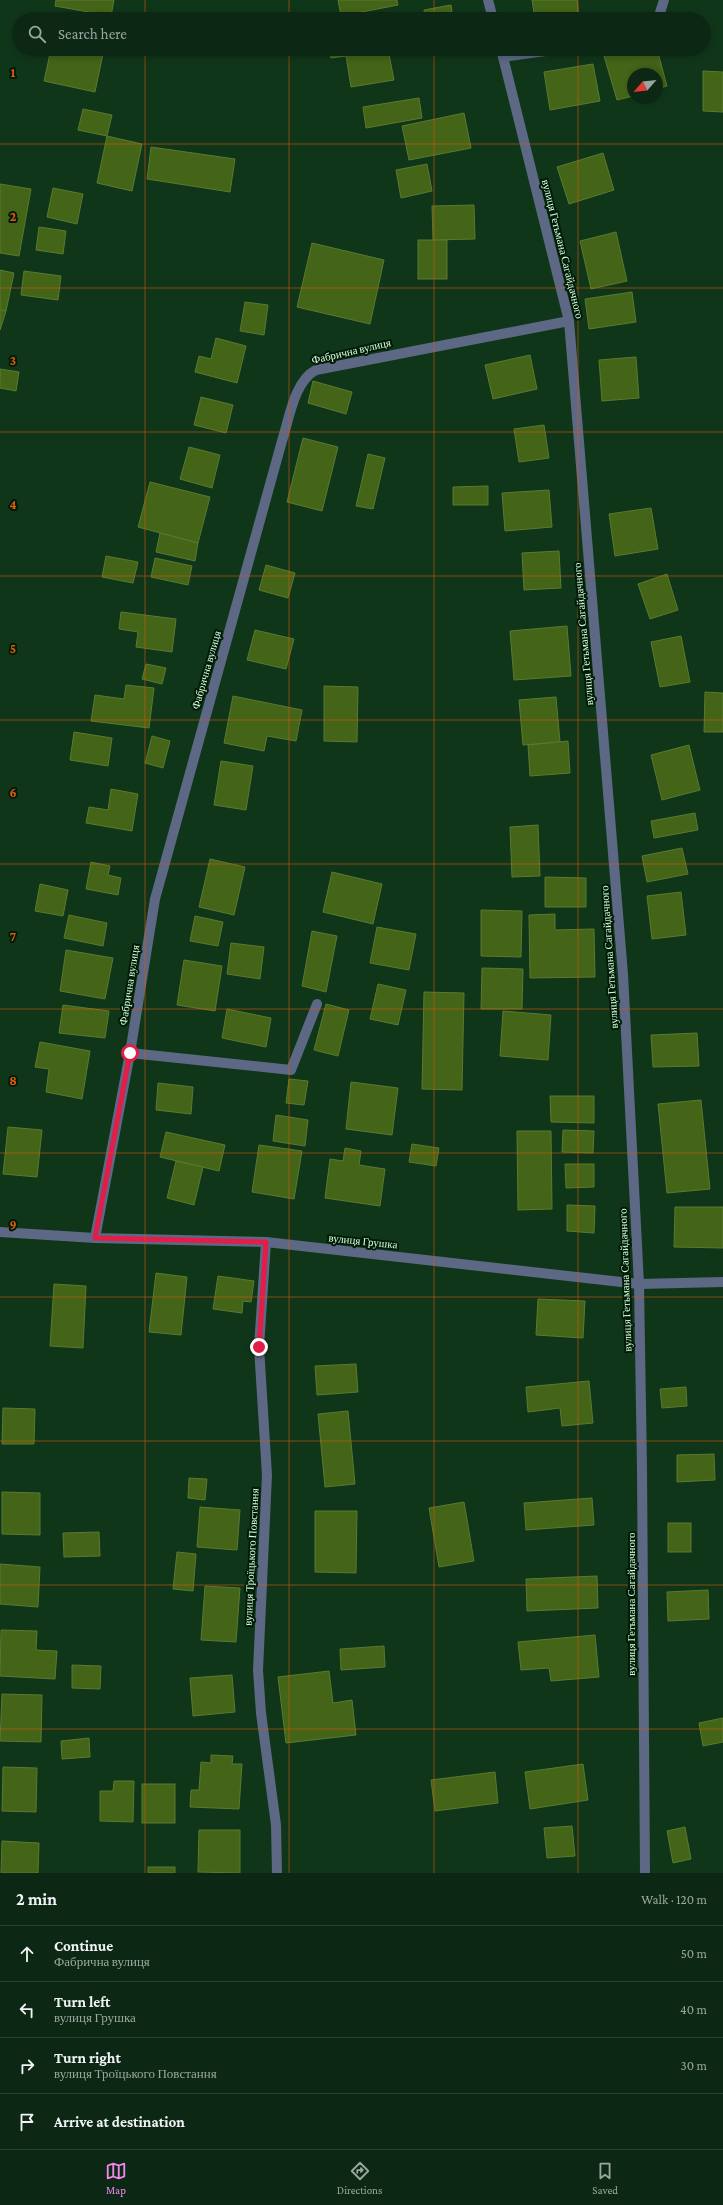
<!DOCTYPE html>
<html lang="en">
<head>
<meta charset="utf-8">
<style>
	:root { --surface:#0c2814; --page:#1a3422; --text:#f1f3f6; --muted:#9aa6a0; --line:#2c4434; --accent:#f589ee }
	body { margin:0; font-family:"Crimson Pro",serif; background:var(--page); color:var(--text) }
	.compass { position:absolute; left:627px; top:68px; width:36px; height:36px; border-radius:50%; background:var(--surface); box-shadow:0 2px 6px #0003; rotate:242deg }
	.stop { position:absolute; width:12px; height:12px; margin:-9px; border:3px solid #e11d48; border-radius:50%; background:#fff }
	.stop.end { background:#e11d48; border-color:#fff; box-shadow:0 1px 4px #0008 }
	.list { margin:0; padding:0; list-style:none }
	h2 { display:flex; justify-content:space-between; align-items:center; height:52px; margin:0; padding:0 16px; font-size:17px }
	h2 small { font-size:13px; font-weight:400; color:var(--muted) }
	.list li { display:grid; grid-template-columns:26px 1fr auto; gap:12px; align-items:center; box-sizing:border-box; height:56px; padding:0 16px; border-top:1px solid var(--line) }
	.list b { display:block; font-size:15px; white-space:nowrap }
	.list p { margin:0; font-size:13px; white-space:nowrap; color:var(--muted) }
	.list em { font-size:13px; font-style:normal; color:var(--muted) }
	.icon { flex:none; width:22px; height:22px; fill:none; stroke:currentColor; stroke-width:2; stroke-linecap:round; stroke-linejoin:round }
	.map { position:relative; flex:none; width:723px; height:1873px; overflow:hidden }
	.search { position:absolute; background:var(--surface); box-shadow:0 2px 6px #0003; left:12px; right:12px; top:12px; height:44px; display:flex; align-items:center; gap:10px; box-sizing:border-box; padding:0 14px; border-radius:22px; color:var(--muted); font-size:15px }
	.sheet { height:276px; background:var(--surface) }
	nav { display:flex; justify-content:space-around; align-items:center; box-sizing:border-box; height:56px; border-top:1px solid var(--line); background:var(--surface); font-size:11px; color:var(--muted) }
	nav a { display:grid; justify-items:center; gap:2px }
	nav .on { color:var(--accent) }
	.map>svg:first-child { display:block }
	.building { fill:#446418; stroke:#597a30 }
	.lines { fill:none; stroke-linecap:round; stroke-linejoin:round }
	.lane { stroke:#5d6885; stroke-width:10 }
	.street { stroke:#5d6885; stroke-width:10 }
	.route { stroke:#e11d48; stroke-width:5 }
	.grid { fill:none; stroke:#e8590c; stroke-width:1; stroke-opacity:0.55 }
	.labels { text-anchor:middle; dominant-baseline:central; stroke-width:4; stroke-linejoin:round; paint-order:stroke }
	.street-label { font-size:11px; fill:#dafee0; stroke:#001c07 }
	.grid-label { font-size:13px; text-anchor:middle; font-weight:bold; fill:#e8590c; stroke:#001c07; stroke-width:4; stroke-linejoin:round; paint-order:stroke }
</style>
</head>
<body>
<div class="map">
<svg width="723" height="1873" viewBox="0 0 723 1873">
	<rect width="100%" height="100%" fill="#10361a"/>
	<g class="building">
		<polygon points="56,0 114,0 111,16 55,6"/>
		<polygon points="338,0 397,0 398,5 341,16"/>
		<polygon points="532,0 577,0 579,19 535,19"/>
		<polygon points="451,5 453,19 425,19 424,10"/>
		<polygon points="51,49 104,49 95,92 44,81"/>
		<polygon points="330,49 388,49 394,80 351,87 346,56 331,58"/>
		<polygon points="628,49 657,49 667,86 657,89 657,74 633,74 633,96 617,100 604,56"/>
		<polygon points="593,64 600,101 550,110 544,72"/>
		<polygon points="703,71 723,72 723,112 703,111"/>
		<polygon points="419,98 422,118 366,128 363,107"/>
		<polygon points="83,109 112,115 107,136 78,130"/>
		<polygon points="464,113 471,148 409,160 402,126"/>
		<polygon points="107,136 142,144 132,191 97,183"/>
		<polygon points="151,147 235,159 230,192 147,179"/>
		<polygon points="603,153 614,190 569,204 557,167"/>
		<polygon points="427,164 432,191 401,198 396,170"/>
		<polygon points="0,184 31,189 19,256 0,253"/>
		<polygon points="53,188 83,194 77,224 47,217"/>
		<polygon points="474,205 475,239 433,240 432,206"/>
		<polygon points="39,227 66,231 63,254 36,250"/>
		<polygon points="616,232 627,281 591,289 580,241"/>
		<rect x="418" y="240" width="29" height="39"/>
		<polygon points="312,243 384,260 370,324 297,307"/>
		<polygon points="0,270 14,273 6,311 0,310"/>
		<polygon points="24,271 61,276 58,300 21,295"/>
		<polygon points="632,292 636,322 589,329 585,299"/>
		<polygon points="245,302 268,305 264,335 240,331"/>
		<polygon points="0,310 6,311 0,330"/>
		<polygon points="216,338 246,346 237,383 195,372 199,356 211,359"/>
		<polygon points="530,355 537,389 493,399 485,365"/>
		<polygon points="636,357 639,398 602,401 599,360"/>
		<polygon points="0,369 19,372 16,391 0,388"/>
		<polygon points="313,381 352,392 346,414 308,403"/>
		<polygon points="201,397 233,405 226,433 194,425"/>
		<polygon points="544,425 549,458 519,462 514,429"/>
		<polygon points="303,438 338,447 322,511 287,502"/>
		<polygon points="189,447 220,455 212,488 180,479"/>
		<polygon points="368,454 385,458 373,509 356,506"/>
		<polygon points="150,482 210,497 198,543 138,527"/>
		<polygon points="488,486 488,505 453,505 453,487"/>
		<polygon points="549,490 552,527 505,531 502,493"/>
		<polygon points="651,508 658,549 615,556 609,514"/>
		<polygon points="160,533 198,543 195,561 156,552"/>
		<polygon points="559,551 561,588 524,590 522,553"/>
		<polygon points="106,556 138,562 133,583 102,577"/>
		<polygon points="155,558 192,566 188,585 151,577"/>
		<polygon points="266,565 295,573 288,598 259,590"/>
		<polygon points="667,574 678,610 650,619 638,584"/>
		<polygon points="121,612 176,619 172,652 136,647 138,632 119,629"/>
		<polygon points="567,626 571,676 514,680 510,631"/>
		<polygon points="255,630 294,639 286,669 247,660"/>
		<polygon points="681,636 690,682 660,687 651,642"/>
		<polygon points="146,664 166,668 162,684 142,679"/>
		<polygon points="126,685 154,688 149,728 91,721 95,695 124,699"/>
		<polygon points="324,686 358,687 357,742 324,741"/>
		<polygon points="705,692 723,693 723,732 704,732"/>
		<polygon points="233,696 302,710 296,741 267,736 264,751 224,743"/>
		<polygon points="556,697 560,742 523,745 519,700"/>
		<polygon points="74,732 112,738 108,766 70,760"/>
		<polygon points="152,736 170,741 163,768 145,763"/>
		<polygon points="568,741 570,773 530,776 528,745"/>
		<polygon points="689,745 700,790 662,800 651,755"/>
		<polygon points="221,761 253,766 246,810 214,805"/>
		<polygon points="111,789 138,794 132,831 86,823 89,807 108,810"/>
		<polygon points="695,813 698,830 654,838 651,821"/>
		<polygon points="538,825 540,876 512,877 510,827"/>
		<polygon points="682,848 688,874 647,882 642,856"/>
		<polygon points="210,859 245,867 234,915 199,907"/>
		<polygon points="91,862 110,866 108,875 121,878 118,895 86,889"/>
		<polygon points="332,872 382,884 373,924 323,912"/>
		<polygon points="545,877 586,878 586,907 545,907"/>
		<polygon points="40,884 68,890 63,916 35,911"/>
		<polygon points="681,892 686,935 652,939 647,896"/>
		<polygon points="481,910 522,911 521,957 481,956"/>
		<polygon points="555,914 555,930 594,929 595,977 530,978 529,915"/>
		<polygon points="69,915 107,923 103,946 64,938"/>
		<polygon points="195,916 223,922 218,946 190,941"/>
		<polygon points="377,927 416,934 409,970 370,963"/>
		<polygon points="312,931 337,936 326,992 302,986"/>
		<polygon points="231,943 264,947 260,979 227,974"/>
		<polygon points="66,950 113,958 105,999 60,991"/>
		<polygon points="184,960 222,966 215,1011 177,1005"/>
		<polygon points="482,968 523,969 522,1009 481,1009"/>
		<polygon points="378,984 406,990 398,1025 370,1019"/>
		<polygon points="424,992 464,993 462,1090 422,1089"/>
		<polygon points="326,1004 349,1010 338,1056 314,1050"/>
		<polygon points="63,1005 109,1011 105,1038 59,1033"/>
		<polygon points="227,1009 271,1018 266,1047 222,1038"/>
		<polygon points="503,1011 551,1015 548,1060 500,1056"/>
		<polygon points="697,1033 699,1066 653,1067 651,1035"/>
		<polygon points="40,1042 90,1051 82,1099 46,1092 49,1069 35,1067"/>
		<polygon points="289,1079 308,1081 304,1105 286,1103"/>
		<polygon points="351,1082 398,1088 392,1135 346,1129"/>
		<polygon points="158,1083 193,1087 191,1114 156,1110"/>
		<polygon points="550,1096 594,1096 594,1123 551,1122"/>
		<polygon points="701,1100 710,1189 667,1193 658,1104"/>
		<polygon points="276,1115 308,1120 305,1146 273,1141"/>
		<polygon points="8,1127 42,1130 37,1177 3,1174"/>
		<polygon points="563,1130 594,1131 593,1153 562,1152"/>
		<polygon points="517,1131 551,1131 552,1209 518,1210"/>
		<polygon points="166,1132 225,1145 219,1171 160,1157"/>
		<polygon points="412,1144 439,1148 436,1166 409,1162"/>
		<polygon points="259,1145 302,1151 294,1199 252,1192"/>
		<polygon points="345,1148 361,1151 359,1165 385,1169 380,1206 325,1198 330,1159 343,1161"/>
		<polygon points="176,1161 203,1167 194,1205 167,1198"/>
		<polygon points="565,1164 594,1164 594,1187 566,1188"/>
		<polygon points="567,1205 595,1206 594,1233 567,1231"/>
		<polygon points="675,1207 723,1207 723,1248 674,1247"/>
		<polygon points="156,1273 187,1277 181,1335 149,1332"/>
		<polygon points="218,1276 254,1281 251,1302 243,1301 242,1313 213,1309"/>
		<polygon points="54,1284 86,1286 83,1348 50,1346"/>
		<polygon points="538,1299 585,1301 583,1338 536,1335"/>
		<polygon points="356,1364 358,1392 317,1395 315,1366"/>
		<polygon points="589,1381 593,1423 562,1426 560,1408 528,1412 526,1387"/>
		<polygon points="686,1387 687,1406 662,1408 660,1389"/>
		<polygon points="3,1408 35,1409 34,1444 2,1444"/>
		<polygon points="348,1411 355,1484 325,1487 318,1414"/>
		<polygon points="714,1454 715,1480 677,1482 677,1455"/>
		<polygon points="189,1478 207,1479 205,1500 188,1498"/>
		<polygon points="2,1492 40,1493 40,1535 2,1534"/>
		<polygon points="592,1498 594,1525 526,1530 524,1503"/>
		<polygon points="464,1502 474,1561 439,1567 429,1508"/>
		<polygon points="200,1507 240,1510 237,1550 197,1547"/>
		<polygon points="315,1511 357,1511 356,1573 315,1572"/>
		<rect x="668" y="1523" width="23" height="29"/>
		<polygon points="99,1532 100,1556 64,1557 63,1533"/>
		<polygon points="177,1552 196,1554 193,1591 173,1589"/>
		<polygon points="0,1564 40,1567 38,1607 0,1604"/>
		<polygon points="597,1576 598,1608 527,1611 526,1579"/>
		<polygon points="205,1586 240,1588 236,1642 201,1640"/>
		<polygon points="708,1590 709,1619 668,1621 667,1592"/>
		<polygon points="1,1630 37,1631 36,1650 57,1651 55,1679 0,1676"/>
		<polygon points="595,1635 599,1677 551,1681 549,1668 521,1670 518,1642"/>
		<polygon points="384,1646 385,1667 341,1670 340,1649"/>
		<polygon points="72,1665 101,1666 100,1689 72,1688"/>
		<polygon points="329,1671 333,1703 352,1700 356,1735 286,1743 278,1677"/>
		<polygon points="232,1675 235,1712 193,1716 190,1678"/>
		<polygon points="2,1694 42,1695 41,1742 0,1741"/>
		<polygon points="723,1718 723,1742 703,1746 699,1723"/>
		<polygon points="89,1738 90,1757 62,1759 61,1741"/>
		<polygon points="211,1755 233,1756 232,1764 242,1764 239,1809 190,1807 191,1790 199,1790 201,1762 211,1763"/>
		<polygon points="583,1764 588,1800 530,1809 525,1772"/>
		<polygon points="3,1767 37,1768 36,1812 2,1811"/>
		<polygon points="495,1772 498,1803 435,1811 431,1780"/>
		<polygon points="114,1781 134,1781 133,1822 100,1821 100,1791 113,1791"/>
		<rect x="142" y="1784" width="33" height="39"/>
		<polygon points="572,1826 575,1856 547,1858 544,1828"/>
		<polygon points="685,1827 691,1859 673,1863 667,1831"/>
		<polygon points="199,1830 240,1830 240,1873 198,1872"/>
		<polygon points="2,1841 39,1843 38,1873 1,1873"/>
		<rect x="148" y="1867" width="27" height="6"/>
	</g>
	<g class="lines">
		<polyline class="lane" points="130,1053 291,1070 317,1004"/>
		<g class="street">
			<polyline points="488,0 493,19"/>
			<polyline points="658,19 664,0"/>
			<polyline points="501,49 569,321 623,974 639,1284 642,1469 645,1873"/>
			<polyline points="503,57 560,49"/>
			<polyline points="0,1232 95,1238 266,1242 639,1284 723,1282"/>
			<path d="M95,1238L130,1053L155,899L282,441C289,420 294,381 316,370L569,321"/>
			<polyline points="266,1242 259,1347 267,1475 258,1670 261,1713 276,1825 277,1873"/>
		</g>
	</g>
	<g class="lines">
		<polyline class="route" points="130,1053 95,1238 266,1242 259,1347"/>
	</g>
	<path class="grid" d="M145,0V19M289,0V19M434,0V19M578,0V19M145,49V1873M289,49V1873M434,49V1873M578,49V1873M0,144H723M0,288H723M0,432H723M0,576H723M0,720H723M0,864H723M0,1009H723M0,1153H723M0,1297H723M0,1441H723M0,1585H723M0,1729H723"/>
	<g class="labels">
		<g class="street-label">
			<text transform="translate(563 249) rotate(76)">вулиця Гетьмана Сагайдачного</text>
			<text transform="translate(351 351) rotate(-13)">Фабрична вулиця</text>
			<text transform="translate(583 634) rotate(-95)">вулиця Гетьмана Сагайдачного</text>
			<text transform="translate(206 670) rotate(-74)">Фабрична вулиця</text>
			<text transform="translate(609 957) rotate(-94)">вулиця Гетьмана Сагайдачного</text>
			<text transform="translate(129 985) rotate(-81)">Фабрична вулиця</text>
			<text transform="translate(363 1241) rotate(6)">вулиця Грушка</text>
			<text transform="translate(625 1280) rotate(-92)">вулиця Гетьмана Сагайдачного</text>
			<text transform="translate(251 1557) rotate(-87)">вулиця Троїцького Повстання</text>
			<text transform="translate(631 1604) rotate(-90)">вулиця Гетьмана Сагайдачного</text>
		</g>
	</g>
	<g class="grid-label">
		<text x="13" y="77">1</text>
		<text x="13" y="221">2</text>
		<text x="13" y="365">3</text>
		<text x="13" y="509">4</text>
		<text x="13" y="653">5</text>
		<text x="13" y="797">6</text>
		<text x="13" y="941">7</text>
		<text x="13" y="1085">8</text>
		<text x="13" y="1229">9</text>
	</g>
</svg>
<svg class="compass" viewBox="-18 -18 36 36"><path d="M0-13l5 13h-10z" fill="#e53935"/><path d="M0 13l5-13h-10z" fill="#9aa6a0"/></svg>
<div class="stop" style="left:130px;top:1053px"></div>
<div class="stop end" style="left:259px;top:1347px"></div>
<div class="search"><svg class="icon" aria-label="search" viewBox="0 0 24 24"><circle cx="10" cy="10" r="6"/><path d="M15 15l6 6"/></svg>Search here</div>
</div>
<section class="sheet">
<h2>2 min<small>Walk · 120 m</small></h2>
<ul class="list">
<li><svg class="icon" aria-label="ahead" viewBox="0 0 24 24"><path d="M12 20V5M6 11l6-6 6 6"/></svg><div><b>Continue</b><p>Фабрична вулиця</p></div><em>50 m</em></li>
<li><svg class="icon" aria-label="left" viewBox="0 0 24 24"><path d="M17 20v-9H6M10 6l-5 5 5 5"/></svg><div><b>Turn left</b><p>вулиця Грушка</p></div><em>40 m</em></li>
<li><svg class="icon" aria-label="right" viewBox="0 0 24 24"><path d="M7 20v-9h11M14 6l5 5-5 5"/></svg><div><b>Turn right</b><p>вулиця Троїцького Повстання</p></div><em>30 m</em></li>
<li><svg class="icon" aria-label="arrive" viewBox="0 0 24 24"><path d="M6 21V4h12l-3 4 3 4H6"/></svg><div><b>Arrive at destination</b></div></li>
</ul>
</section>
<nav>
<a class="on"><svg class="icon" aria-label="map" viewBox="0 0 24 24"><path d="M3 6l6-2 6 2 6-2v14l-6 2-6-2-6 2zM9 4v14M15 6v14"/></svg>Map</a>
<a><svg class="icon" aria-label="directions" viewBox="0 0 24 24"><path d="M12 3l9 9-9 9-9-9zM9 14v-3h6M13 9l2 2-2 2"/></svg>Directions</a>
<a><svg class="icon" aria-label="saved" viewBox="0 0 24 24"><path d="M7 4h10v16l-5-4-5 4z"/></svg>Saved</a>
</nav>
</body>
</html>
